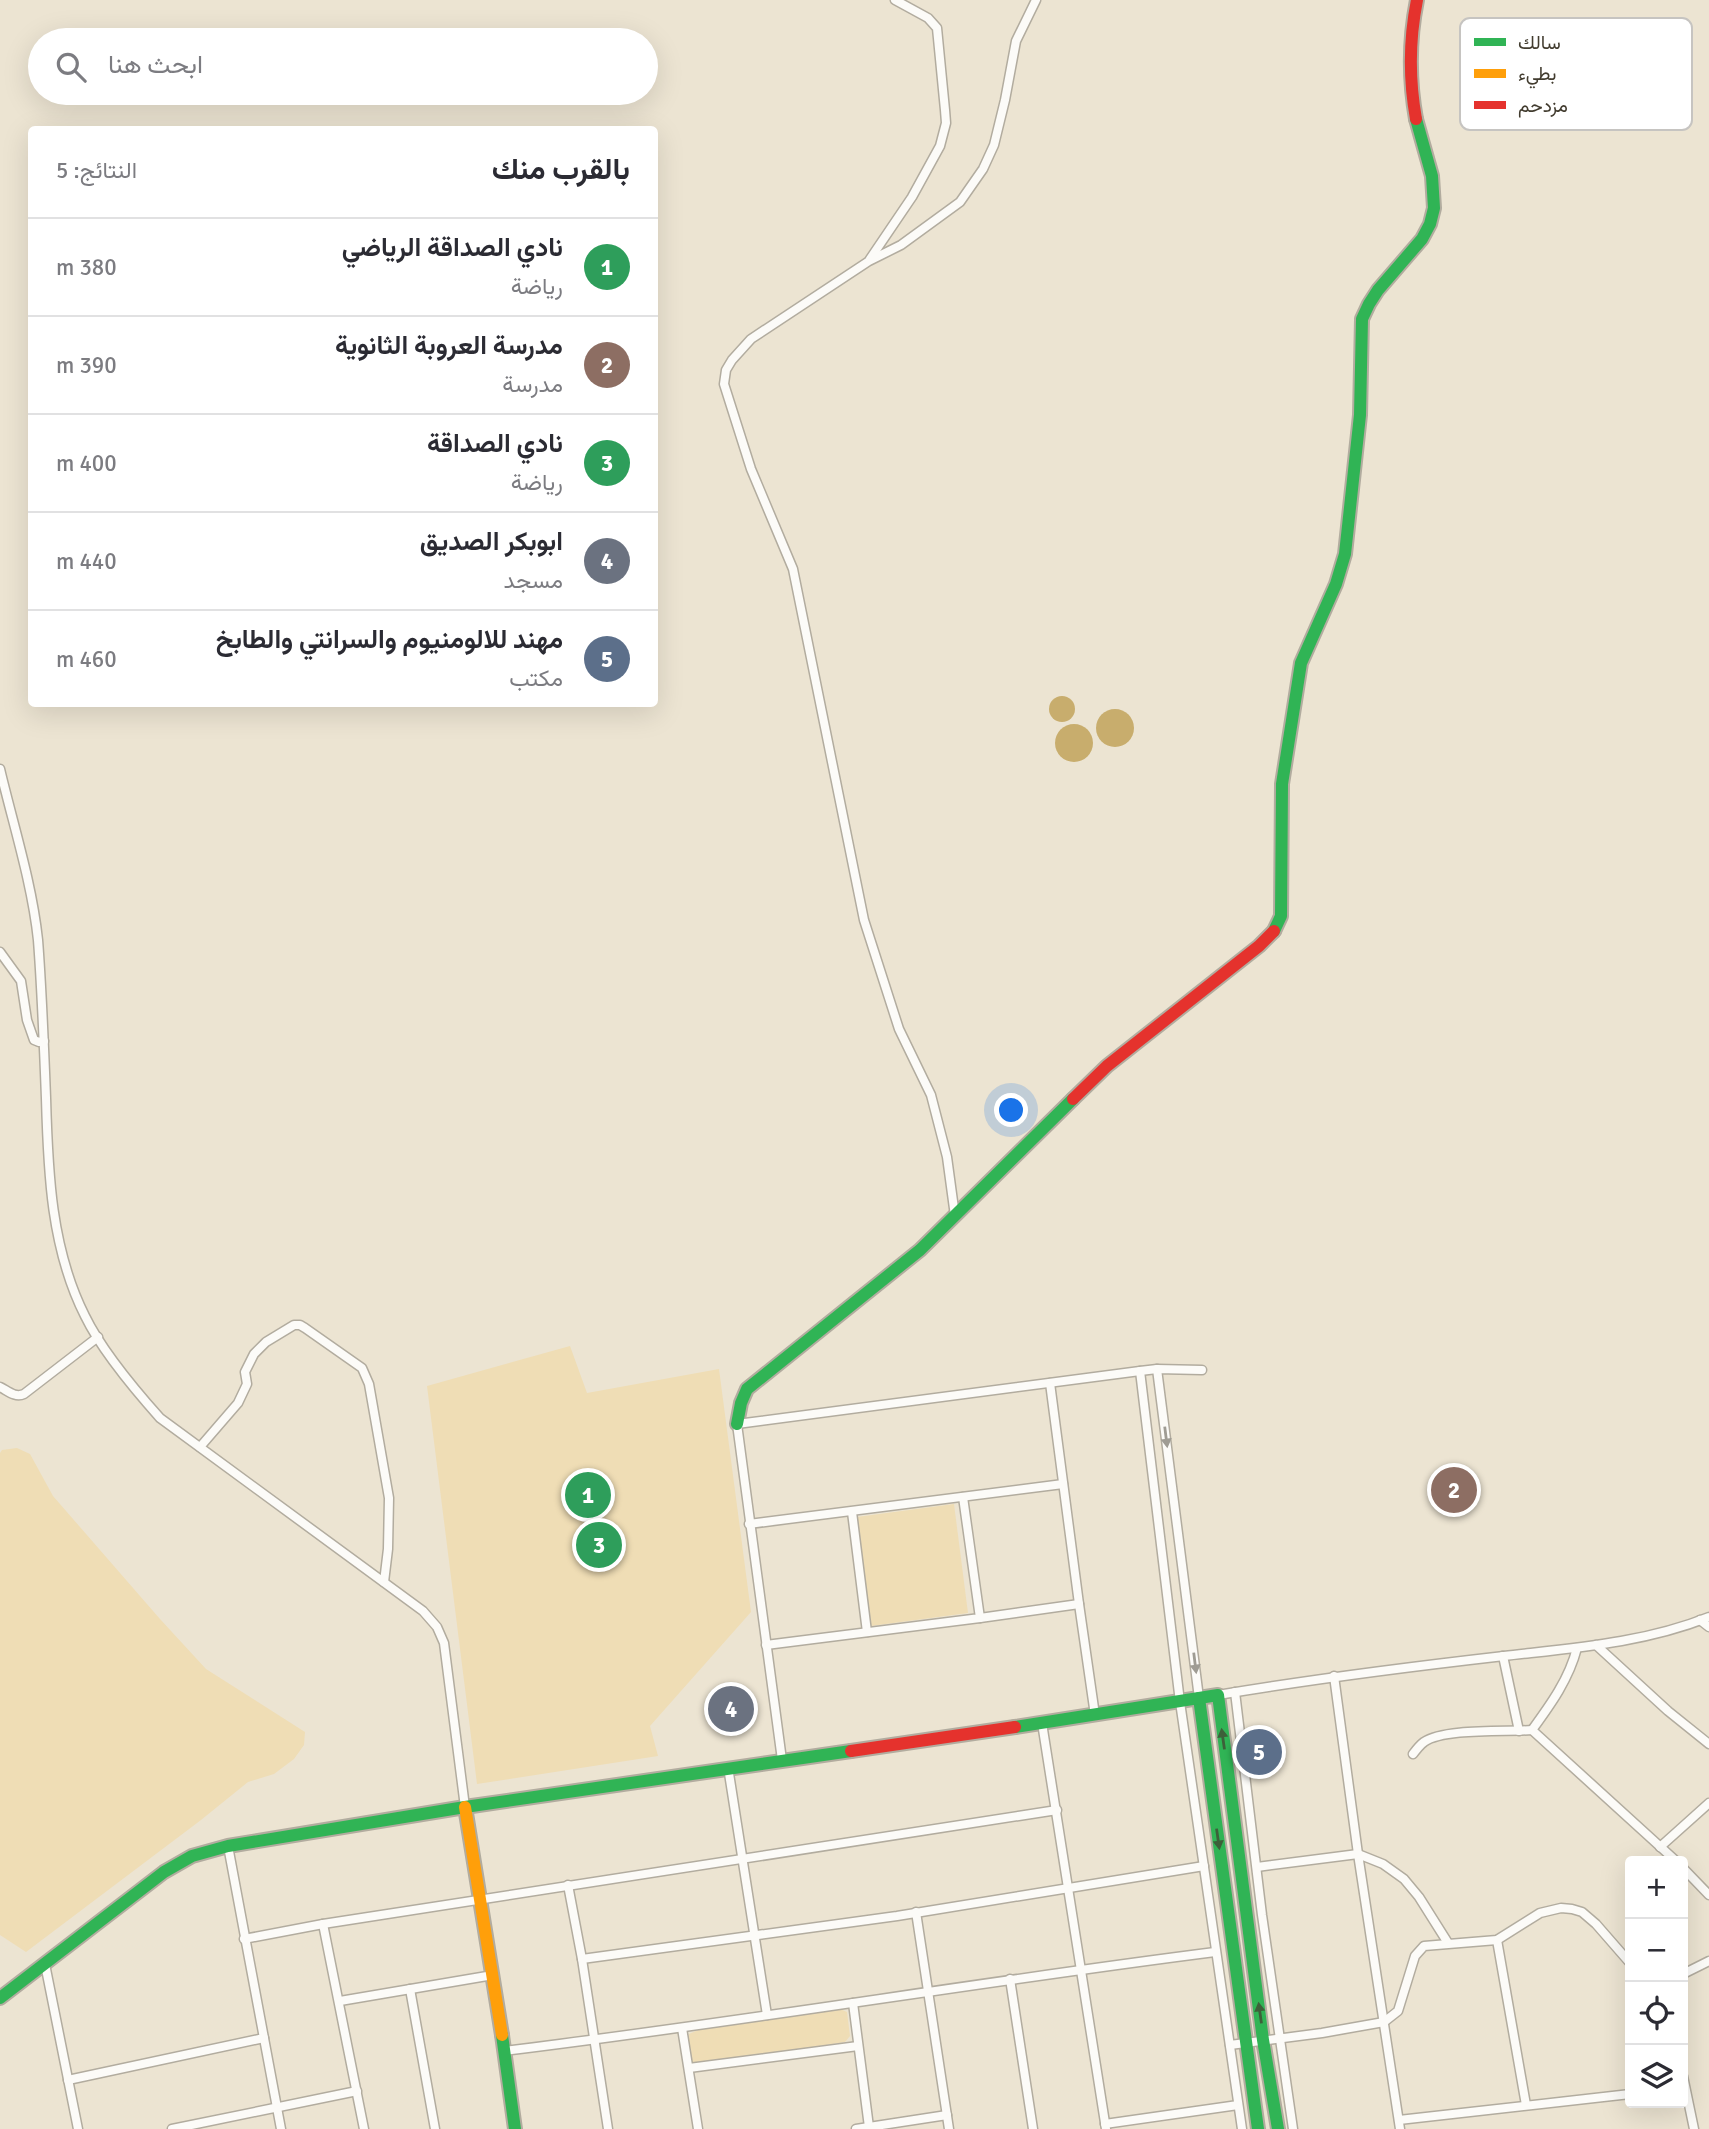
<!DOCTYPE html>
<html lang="ar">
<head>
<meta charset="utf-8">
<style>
	:root { --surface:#fff; --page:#f7f7f7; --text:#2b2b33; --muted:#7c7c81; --line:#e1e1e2; --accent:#7e7768 }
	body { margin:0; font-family:Signika,Vazirmatn,sans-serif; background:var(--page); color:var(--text); direction:rtl }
	.controls { position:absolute; right:21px; bottom:21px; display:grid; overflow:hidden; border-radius:7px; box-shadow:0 7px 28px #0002 }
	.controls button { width:63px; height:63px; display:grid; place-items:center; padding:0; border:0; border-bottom:2px solid var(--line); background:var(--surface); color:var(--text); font:35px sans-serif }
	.you { position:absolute; left:1012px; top:1111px; width:24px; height:24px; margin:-18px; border:5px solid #fff; border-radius:50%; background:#1a73e8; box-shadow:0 0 0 10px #1a73e833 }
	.badge { display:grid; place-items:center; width:46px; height:46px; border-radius:50%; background:var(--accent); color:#fff; font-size:23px; font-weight:700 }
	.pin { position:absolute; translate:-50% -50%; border:4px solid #fff; box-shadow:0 2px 7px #0006 }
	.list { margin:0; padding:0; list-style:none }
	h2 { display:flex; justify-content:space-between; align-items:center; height:91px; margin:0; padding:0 28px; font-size:30px }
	h2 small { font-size:23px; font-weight:400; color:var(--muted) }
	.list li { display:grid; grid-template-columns:46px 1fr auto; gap:21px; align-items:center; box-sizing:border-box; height:98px; padding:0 28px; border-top:2px solid var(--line) }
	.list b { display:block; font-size:26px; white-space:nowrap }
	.list p { margin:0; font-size:23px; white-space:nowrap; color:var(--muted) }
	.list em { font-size:23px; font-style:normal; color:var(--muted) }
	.icon { flex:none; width:38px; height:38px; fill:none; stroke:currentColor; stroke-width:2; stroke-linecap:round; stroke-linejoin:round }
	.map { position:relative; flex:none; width:1709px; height:2129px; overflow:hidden; direction:ltr }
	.search { position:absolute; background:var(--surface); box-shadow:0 7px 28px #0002; left:28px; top:28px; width:630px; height:77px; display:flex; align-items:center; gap:18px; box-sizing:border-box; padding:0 24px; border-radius:38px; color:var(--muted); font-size:26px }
	.panel { position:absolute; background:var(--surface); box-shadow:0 7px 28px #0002; left:28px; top:126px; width:630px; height:581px; border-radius:7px; direction:rtl }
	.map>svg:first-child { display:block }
	.green { fill:#efddb5 }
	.water { fill:#c8ad6d }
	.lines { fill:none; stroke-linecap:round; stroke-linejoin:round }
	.street-casing { stroke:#b2ac9f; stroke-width:11 }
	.fast-casing { stroke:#b2ac9f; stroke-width:16 }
	.slow-casing { stroke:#b2ac9f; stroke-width:16 }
	.jam-casing { stroke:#b2ac9f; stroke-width:16 }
	.street { stroke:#fcfbf8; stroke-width:8 }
	.fast { stroke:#30b455; stroke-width:12 }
	.slow { stroke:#ff9f0a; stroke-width:12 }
	.jam { stroke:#e5322d; stroke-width:12 }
	.oneway { fill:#9f9c94 }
	.oneway2 { fill:#3d603a }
	.key { fill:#fff; stroke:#c6c4c1; stroke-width:2 }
	.key-label { font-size:19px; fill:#423c2f }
</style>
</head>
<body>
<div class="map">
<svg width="1709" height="2129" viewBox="0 0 1709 2129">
	<rect width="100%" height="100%" fill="#ece4d2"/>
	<g class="green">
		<polygon points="570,1346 587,1393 719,1369 751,1612 650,1726 658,1756 477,1784 427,1386"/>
		<polygon points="17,1448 30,1454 53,1496 160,1619 206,1669 305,1732 304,1745 294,1759 274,1774 248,1782 201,1820 26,1952 0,1935 0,1453 2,1450"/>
		<polygon points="954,1504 968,1613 871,1626 857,1517"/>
		<polygon points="840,2009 847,2012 850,2036 845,2042 694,2065 690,2062 686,2039 689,2034 698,2030"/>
	</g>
	<g class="water">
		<circle cx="1062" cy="709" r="13"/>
		<circle cx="1115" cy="728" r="19"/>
		<circle cx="1074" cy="743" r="19"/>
	</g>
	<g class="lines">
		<defs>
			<g id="street">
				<polyline points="870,259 912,197 940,146 946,123 945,110 937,28 928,18 895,0"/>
				<path d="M0,769C13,824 32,883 38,940C42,992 44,1045 46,1098C48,1172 51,1249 85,1316C101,1349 135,1390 160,1418L423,1611L437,1627L444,1643L465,1807"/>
				<polyline points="0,952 21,981 27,1020 34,1040 39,1042 44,1041"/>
				<polyline points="955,1216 947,1157 931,1095 899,1029 864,920 793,569 751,469 724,384 726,370 732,360 751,339 869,261 901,245 960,202 983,169 994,145 1005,100 1016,41 1036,0"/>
				<polyline points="1157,1369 1199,1698"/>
				<polyline points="1140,1371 1180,1702 1242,2129"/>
				<polyline points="1050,1383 1079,1604 1095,1715"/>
				<path d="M0,1387C8,1391 15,1398 24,1394L98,1337"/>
				<polyline points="200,1447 238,1403 247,1384 245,1372 254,1354 266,1342 294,1325 300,1325 305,1328 362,1368 369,1384 389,1498 388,1549 384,1582"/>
				<polyline points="852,1512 867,1632"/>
				<polyline points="749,1524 1063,1484"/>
				<polyline points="980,1618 1079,1604"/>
				<polyline points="1700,1620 1709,1627"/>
				<polyline points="766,1645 980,1618 963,1497"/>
				<polyline points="1596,1645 1668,1711 1709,1744"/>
				<path d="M1577,1648C1569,1679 1551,1704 1532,1730L1676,1861"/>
				<polyline points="1503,1656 1519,1731"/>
				<polyline points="1334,1676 1358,1854 1400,2129"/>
				<polyline points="1235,1692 1262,1915 1293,2129"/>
				<path d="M1218,1695C1313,1679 1408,1667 1504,1656C1573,1648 1644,1643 1709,1617"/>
				<polyline points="1042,1723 1106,2129"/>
				<path d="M1413,1754C1416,1750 1420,1745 1424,1742C1444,1728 1506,1732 1532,1730"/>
				<polyline points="782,1760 737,1424 1140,1371 1157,1369 1202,1370"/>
				<polyline points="728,1767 767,2015"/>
				<polyline points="228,1846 281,2129"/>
				<polyline points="1660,1847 1709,1803"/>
				<polyline points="1257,1867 1358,1854 1383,1864 1404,1879 1419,1897 1448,1943"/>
				<polyline points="1683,1868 1709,1895"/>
				<polyline points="568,1885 582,1959 608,2129"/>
				<polyline points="916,1912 949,2129"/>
				<polyline points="323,1924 364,2129"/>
				<polyline points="244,1939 323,1924 1057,1810"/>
				<polyline points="1497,1940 1526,2105"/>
				<polyline points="582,1959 897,1916 1204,1866"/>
				<polyline points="45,1964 78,2129"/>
				<polyline points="1683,1974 1709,1961"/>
				<polyline points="1010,1979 1033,2129"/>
				<polyline points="410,1989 435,2129"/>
				<polyline points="340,2001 493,1975"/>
				<polyline points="853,2003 869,2127"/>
				<polyline points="682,2028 698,2129"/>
				<polyline points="1230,2045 1322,2033 1384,2022 1398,2011 1415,1956 1424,1946 1497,1940 1540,1913 1561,1908 1572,1909 1582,1912 1596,1924 1630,1963"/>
				<path d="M504,2051C742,2022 978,1982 1215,1952"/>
				<polyline points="689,2068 858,2046"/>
				<polyline points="1683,2076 1694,2129"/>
				<polyline points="68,2080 264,2038"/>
				<polyline points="1399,2120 1630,2094"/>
				<polyline points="1105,2124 1238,2105"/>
				<polyline points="172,2129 357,2091"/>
				<polyline points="856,2129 947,2115"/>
			</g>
			<g id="fast">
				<polyline points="1274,931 1281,916 1282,784 1301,663 1336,584 1345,554 1360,415 1362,319 1369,304 1378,290 1422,239 1430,224 1434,208 1432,176 1416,119"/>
				<polyline points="737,1424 741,1403 747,1389 920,1250 1073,1099"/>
				<polyline points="1199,1698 1258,2129"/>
				<polyline points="1015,1727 1218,1695 1263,2040 1278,2129"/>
				<polyline points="0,1998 164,1872 192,1856 228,1846 465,1807 851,1751"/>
				<polyline points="502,2035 515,2129"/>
			</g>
			<polyline id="slow" points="465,1807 502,2035"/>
			<g id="jam">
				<path d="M1416,119C1409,80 1409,40 1417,0"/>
				<polyline points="1073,1099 1107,1066 1259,946 1274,931"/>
				<polyline points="851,1751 1015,1727"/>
			</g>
		</defs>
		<use href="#street" class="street-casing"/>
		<use href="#fast" class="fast-casing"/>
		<use href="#slow" class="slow-casing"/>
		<use href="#jam" class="jam-casing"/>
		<use href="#street" class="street"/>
		<use href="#fast" class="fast"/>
		<use href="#slow" class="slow"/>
		<use href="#jam" class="jam"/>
	</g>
	<defs><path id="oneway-solid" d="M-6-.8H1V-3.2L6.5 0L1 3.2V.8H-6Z" transform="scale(1.75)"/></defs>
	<g class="oneway">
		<use href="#oneway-solid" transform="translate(1166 1437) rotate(83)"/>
		<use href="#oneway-solid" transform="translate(1195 1663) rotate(83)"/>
	</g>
	<g class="oneway2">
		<use href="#oneway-solid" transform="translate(1223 1739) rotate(-98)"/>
		<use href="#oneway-solid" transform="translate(1218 1839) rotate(82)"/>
		<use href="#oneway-solid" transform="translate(1260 2013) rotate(-98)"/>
	</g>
	<rect x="1460" y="18" width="232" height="112" rx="10" class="key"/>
	<rect x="1474" y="38" width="32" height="8" fill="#30b455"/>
	<rect x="1474" y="69" width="32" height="9" fill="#ff9f0a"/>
	<rect x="1474" y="101" width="32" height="8" fill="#e5322d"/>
	<g class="key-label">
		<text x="1518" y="49">سالك</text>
		<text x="1518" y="80">بطيء</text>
		<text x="1518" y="112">مزدحم</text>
	</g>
</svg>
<div class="controls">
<button>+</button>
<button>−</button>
<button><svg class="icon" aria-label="locate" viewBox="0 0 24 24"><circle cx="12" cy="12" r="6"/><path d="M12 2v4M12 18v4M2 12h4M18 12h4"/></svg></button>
<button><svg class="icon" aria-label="layers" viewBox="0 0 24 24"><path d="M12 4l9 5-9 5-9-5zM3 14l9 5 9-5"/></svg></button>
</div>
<div class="you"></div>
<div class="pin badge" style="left:588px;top:1495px;background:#2e9e5b">1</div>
<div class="pin badge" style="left:1454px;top:1490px;background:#8d6e63">2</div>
<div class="pin badge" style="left:599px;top:1545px;background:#2e9e5b">3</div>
<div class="pin badge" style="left:731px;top:1709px;background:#6b7280">4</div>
<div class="pin badge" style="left:1259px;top:1752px;background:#5c6f8a">5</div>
<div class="search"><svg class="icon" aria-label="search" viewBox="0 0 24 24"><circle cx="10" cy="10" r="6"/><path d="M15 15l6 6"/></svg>ابحث هنا</div>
<section class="panel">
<h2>بالقرب منك<small>النتائج: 5</small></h2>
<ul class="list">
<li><span class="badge" style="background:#2e9e5b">1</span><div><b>نادي الصداقة الرياضي</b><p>رياضة</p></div><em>380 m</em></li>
<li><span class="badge" style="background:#8d6e63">2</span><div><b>مدرسة العروبة الثانوية</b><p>مدرسة</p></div><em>390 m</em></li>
<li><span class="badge" style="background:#2e9e5b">3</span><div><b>نادي الصداقة</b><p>رياضة</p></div><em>400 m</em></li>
<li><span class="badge" style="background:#6b7280">4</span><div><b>ابوبكر الصديق</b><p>مسجد</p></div><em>440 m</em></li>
<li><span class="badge" style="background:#5c6f8a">5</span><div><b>مهند للالومنيوم والسرانتي والطابخ</b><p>مكتب</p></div><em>460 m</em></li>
</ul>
</section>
</div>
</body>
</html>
